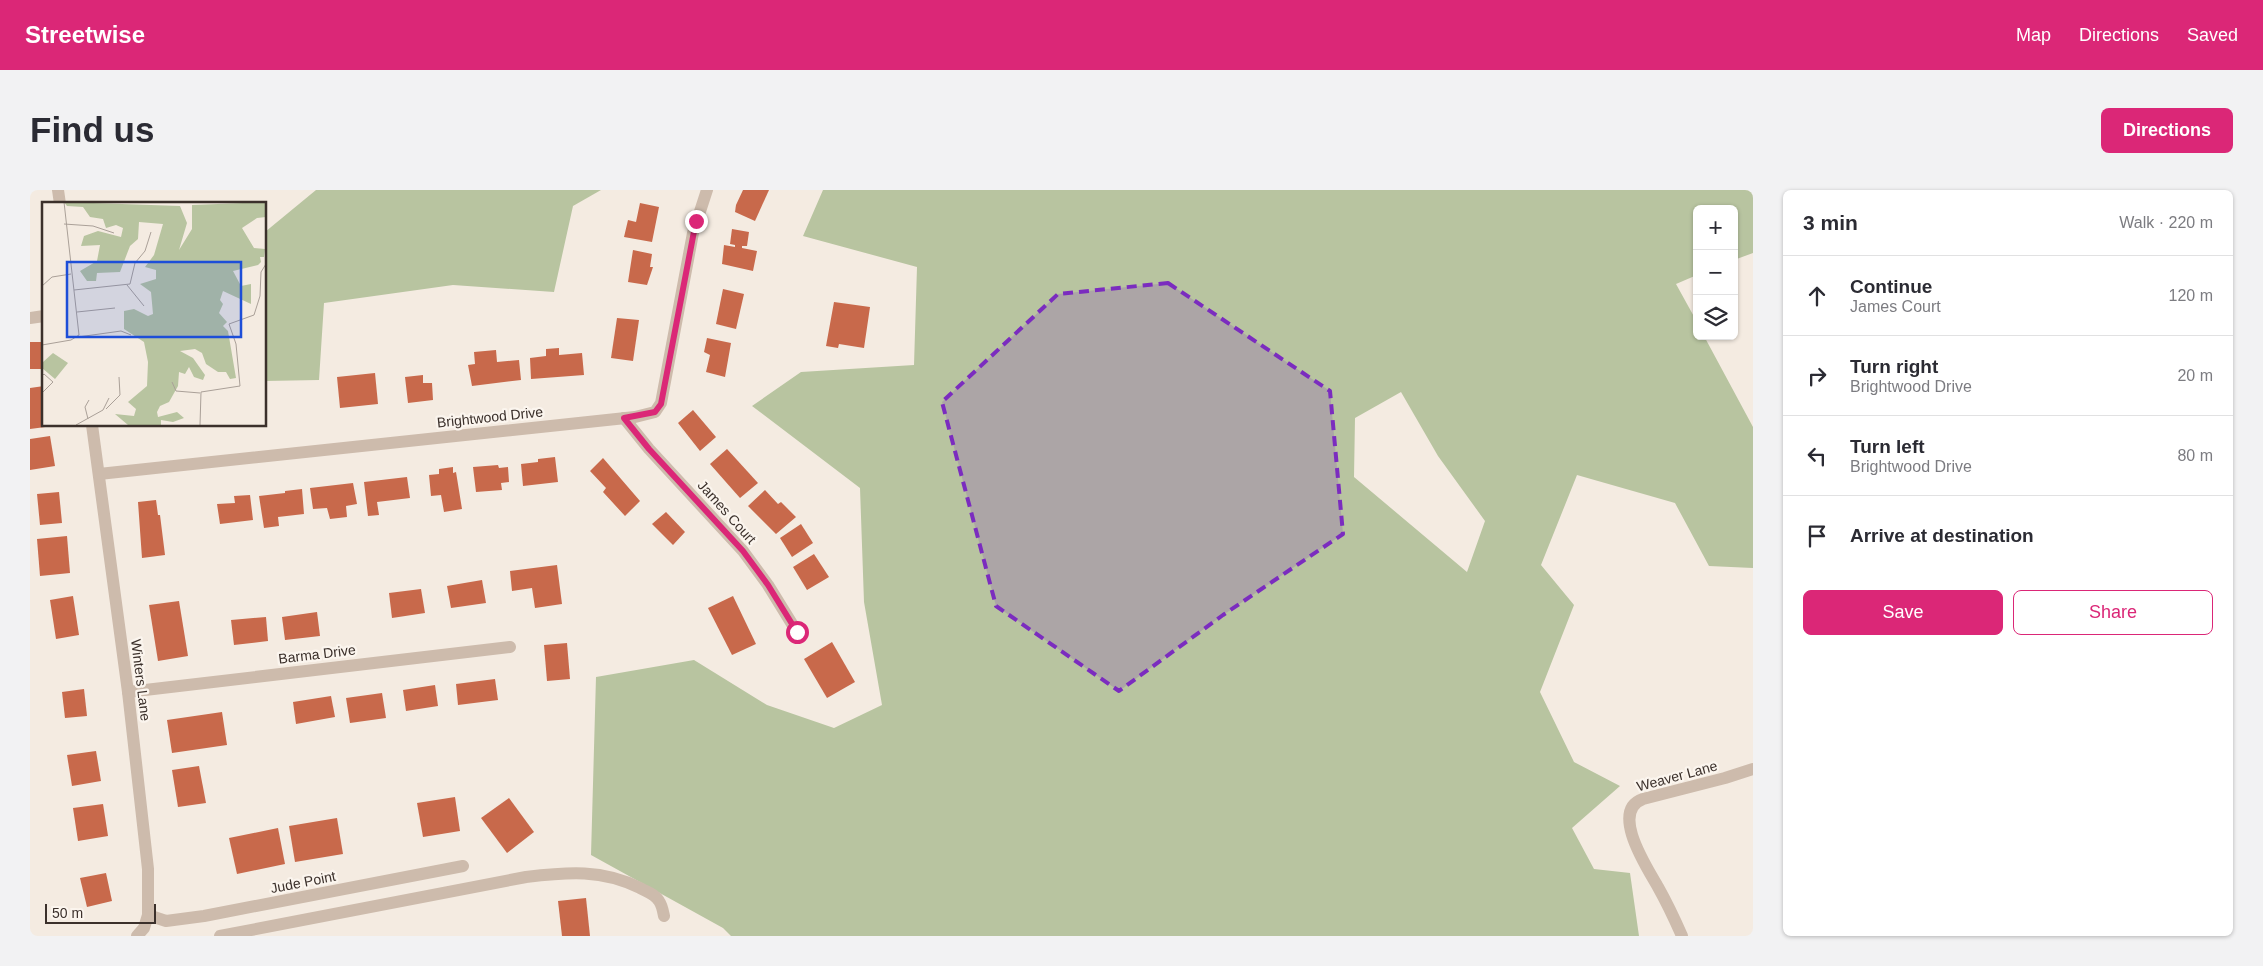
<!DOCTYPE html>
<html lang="en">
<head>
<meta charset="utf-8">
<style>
	:root { --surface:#fff; --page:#f2f2f3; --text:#2b2b33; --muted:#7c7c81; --line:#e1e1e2; --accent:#db2777 }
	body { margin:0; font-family:Helvetica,sans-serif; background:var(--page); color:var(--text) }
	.controls { position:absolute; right:15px; top:15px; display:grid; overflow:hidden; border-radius:8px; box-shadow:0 1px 4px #0004 }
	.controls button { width:45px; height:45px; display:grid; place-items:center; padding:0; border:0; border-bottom:1px solid var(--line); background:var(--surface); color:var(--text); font:25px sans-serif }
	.scale { position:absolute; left:15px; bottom:12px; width:111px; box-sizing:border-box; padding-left:5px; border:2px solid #3b302b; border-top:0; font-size:14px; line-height:18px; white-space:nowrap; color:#3b302b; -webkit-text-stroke:4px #fbf5ee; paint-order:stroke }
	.stop { position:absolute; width:15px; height:15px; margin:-11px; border:4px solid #db2777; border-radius:50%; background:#fff }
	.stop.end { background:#db2777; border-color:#fff; box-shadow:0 1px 5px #0008 }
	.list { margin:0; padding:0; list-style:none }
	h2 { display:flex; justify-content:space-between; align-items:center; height:65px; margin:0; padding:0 20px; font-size:21px }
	h2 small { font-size:16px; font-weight:400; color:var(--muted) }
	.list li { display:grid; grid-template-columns:32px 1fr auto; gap:15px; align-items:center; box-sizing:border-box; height:80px; padding:0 20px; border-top:1px solid var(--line) }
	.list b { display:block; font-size:19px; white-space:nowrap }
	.list p { margin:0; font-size:16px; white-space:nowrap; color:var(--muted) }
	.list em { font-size:16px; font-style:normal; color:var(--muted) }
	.actions { display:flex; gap:10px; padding:15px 20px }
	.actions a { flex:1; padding:11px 0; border:1px solid var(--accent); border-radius:8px; text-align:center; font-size:18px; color:var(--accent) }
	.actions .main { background:var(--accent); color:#fff }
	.icon { flex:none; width:28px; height:28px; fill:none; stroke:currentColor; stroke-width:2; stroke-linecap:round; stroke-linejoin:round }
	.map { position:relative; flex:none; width:1723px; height:746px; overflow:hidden; border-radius:8px }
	header { display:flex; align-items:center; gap:30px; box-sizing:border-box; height:70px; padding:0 25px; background:var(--accent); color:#fff }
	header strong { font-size:24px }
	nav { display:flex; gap:28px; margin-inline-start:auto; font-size:18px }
	.intro { display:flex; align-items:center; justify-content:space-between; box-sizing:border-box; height:120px; padding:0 30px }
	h1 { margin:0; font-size:35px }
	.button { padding:12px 22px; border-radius:8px; background:var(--accent); color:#fff; font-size:18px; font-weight:700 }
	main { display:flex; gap:30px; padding:0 30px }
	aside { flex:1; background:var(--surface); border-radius:8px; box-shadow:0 1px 4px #0004 }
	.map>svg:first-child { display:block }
	.green { fill:#b8c4a0; fill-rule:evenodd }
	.building { fill:#c8694b }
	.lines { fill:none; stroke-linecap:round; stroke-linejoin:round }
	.minor { stroke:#cdbbac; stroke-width:12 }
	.route { stroke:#db2777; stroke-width:6 }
	.marked { fill:#7b2cbf; fill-opacity:0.2; stroke:#7b2cbf; stroke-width:4; stroke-dasharray:10 6; stroke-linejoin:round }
	.labels { text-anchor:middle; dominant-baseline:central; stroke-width:4.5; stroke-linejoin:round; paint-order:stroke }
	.street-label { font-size:14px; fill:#3b302b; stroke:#fbf5ee }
	.inset-road { fill:none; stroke:#aaa098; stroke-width:1 }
	.view { fill:#1d4ed8; fill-opacity:0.15; stroke:#1d4ed8; stroke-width:2.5 }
	.inset-edge { fill:none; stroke:#3b302b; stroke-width:2.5 }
</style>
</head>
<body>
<header>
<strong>Streetwise</strong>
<nav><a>Map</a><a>Directions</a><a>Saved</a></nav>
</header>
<div class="intro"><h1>Find us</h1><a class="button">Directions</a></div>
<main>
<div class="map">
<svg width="1723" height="746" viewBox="0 0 1723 746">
	<rect width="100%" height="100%" fill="#f4ebe1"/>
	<g class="green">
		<polygon points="286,0 571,0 543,16 524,102 423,95 294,113 289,190 235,191 235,42"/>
		<path d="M793,0H1723V63L1704,70V19H1667V85L1646,94L1667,132V146H1674L1723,237V378L1679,376L1645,313L1547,285L1511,375L1544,415L1510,502L1544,572L1590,596L1542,638L1564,679L1600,683L1609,746H701L693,738L561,665L566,487L664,470L737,515L804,538L852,515L834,412L830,298L722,216L771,182L884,175L887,77L773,46ZM1371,202L1408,266L1455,331L1437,382L1324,287L1325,228Z"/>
	</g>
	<g class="building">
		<polygon points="713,0 739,0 725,31 705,22 706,15"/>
		<polygon points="610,13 629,17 622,52 594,47 598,30 606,32"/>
		<polygon points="702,39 719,42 717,56 712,56 712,58 727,61 723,81 692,74 694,55 705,57 705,55 700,54"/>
		<polygon points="603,60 622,64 620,77 623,77 617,95 598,92"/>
		<polygon points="693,99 714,104 706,139 686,134"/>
		<polygon points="804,112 840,117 834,158 809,154 808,158 796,156"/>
		<polygon points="587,128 609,130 603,171 581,168"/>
		<polygon points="677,148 701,153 695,187 676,182 680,165 674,162"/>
		<polygon points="0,152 11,152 12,179 0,179"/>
		<polygon points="529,158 529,165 552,163 554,185 501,189 500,168 516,166 516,159"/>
		<polygon points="466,160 467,172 489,170 491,190 442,196 438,175 445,174 444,162"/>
		<polygon points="345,183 348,214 310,218 307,187"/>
		<polygon points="393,185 393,193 402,193 403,210 378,213 375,187"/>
		<polygon points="14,196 14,235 23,236 0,239 0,198"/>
		<polygon points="663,220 686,247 670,261 648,233"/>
		<polygon points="20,246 25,276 0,280 0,249"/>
		<polygon points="697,259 728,293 710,308 680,274"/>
		<polygon points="525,267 528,292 493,296 491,274 508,272 508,269"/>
		<polygon points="573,268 610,311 595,326 573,302 576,298 560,281"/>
		<polygon points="468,275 469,278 478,277 479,292 471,293 472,300 446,302 443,277"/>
		<polygon points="423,277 423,283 426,282 432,319 414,322 411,305 401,306 399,285 409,284 409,279"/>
		<polygon points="377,287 380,308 347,312 349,325 338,326 334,292"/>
		<polygon points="323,293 327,314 316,316 317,327 300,329 297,318 283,319 280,298"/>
		<polygon points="272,299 274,324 248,327 249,336 234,338 229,306 255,303 255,301"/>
		<polygon points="735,300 748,314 751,312 766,327 746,344 718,316"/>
		<polygon points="29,302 32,333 10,335 7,304"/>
		<polygon points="220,305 223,330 190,334 187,314 205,313 204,306"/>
		<polygon points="126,310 128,325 130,325 135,365 112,368 108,312"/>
		<polygon points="636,322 655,342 643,355 622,334"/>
		<polygon points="771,334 783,353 762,367 750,348"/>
		<polygon points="37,346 40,383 10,386 7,349"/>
		<polygon points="784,364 799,387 777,400 763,377"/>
		<polygon points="527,375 532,414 505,418 502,398 482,401 480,381"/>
		<polygon points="452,390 456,413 421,418 417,396"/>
		<polygon points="391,399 395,423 362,428 359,403"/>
		<polygon points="43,406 49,445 26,449 20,410"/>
		<polygon points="703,406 726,454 702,465 678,418"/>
		<polygon points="149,411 158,466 128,471 119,415"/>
		<polygon points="287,422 290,446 255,450 252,427"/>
		<polygon points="236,427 238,451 204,455 201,430"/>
		<polygon points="802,452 825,492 797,508 774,469"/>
		<polygon points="537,453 540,489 517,491 514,455"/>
		<polygon points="465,489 468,510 428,515 426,494"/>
		<polygon points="405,495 408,516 376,521 373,500"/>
		<polygon points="54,499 57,526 35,528 32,502"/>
		<polygon points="352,503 356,528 320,533 316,508"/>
		<polygon points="301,506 305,527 266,534 263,512"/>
		<polygon points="192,522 197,555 142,563 137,530"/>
		<polygon points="66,561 71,591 42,596 37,565"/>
		<polygon points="169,576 176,613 148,617 142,580"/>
		<polygon points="425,607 430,641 393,647 387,613"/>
		<polygon points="479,608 504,642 477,663 451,628"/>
		<polygon points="73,614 78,646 48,651 43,618"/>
		<polygon points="307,628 313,664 265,672 259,636"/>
		<polygon points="248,638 255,674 207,684 199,648"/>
		<polygon points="76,683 82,711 57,717 50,688"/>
		<polygon points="556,708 560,746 532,746 528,711"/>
	</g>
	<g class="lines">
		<g class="minor">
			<polyline points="28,0 30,14"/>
			<polyline points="0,128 14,126"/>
			<polyline points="594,228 619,259 713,361 738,395 767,442"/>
			<polyline points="62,235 98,502 118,679 118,725 114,738 107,746"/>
			<polyline points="69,284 605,227 625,222 631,213 663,43 677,0"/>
			<polyline points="98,502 480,457"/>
			<polyline points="118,725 136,731 174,726 433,676"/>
			<path d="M190,746L496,687C538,682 572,679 610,698C617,702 625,704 629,711C632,715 633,721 634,726"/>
			<path d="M1652,746C1645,730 1637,713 1628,697C1618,679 1579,621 1613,609L1695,588L1723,579"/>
		</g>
	</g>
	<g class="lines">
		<polyline class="route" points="666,31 631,214 625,222 594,228 619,259 713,361 738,395 767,442"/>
	</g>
	<path class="marked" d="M1138,93L1300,201L1313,344L1193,425L1089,501L966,416L912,212L1028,104Z"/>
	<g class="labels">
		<g class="street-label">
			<text transform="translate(460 227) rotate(-6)">Brightwood Drive</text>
			<text transform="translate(697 322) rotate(48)">James Court</text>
			<text transform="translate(287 464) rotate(-7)">Barma Drive</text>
			<text transform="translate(111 490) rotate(83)">Winters Lane</text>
			<text transform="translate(1647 586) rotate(-15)">Weaver Lane</text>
			<text transform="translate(273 692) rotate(-11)">Jude Point</text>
		</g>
	</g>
	<g transform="translate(12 12)">
		<rect width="224" height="224" fill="#f4ebe1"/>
		<path d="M22,0L138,4L145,21L137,48L150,27V3L224,0V15L215,16L200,26L212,46L223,47L222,55H218L219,60L216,63L191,69L199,84L209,82V102L181,89L178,98L181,102L177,111L185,120L181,124L186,129L194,176L188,177L184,170H176L164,162L160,151L153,147L138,149L151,156L163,173L161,178L152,175L147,165L143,172L137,170L136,184L127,200L118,204L115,210L116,215L135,210L142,216L131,220L119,218V223H86L73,212L92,214L94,207L86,200L105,184L106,160L102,140L82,127V109L92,107L106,114L111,112L109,90L98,82L114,77V68L103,65L112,53L121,22L97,20L96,37L88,44L78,70L55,71L54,79H45L38,69L55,59L58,43L39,44L42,34L56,29L79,35L81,26L74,23L64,26L61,17L48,15L41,5L25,4ZM11,151L26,161L13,177L0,166L1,160Z" fill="#b8c4a0"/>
		<path class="inset-road" d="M104,0H143M22,22L51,24L72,31M85,83L102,104M0,84L10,75L29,72M32,88L88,82L93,61L103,49L109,30M35,110L73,106M36,135L79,129L89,133M0,143L29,138L37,133L22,0M0,174L2,172L11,180L1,190M130,180L134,189L158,191M64,207L78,193L77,175M46,217L43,205L47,198M34,223L61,208L67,196M158,223L159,190L198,184L194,142L187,122L212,113L218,94L219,70L224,62"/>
		<path class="view" d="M25,60H199V135H25Z"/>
		<rect width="224" height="224" class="inset-edge"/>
	</g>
</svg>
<div class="controls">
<button>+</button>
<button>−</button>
<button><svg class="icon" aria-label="layers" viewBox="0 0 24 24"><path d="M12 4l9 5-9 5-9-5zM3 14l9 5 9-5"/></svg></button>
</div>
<div class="scale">50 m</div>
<div class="stop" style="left:767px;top:442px"></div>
<div class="stop end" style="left:666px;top:31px"></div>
</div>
<aside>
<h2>3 min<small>Walk · 220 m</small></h2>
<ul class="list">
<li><svg class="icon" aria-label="ahead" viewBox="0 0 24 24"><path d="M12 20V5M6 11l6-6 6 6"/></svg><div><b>Continue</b><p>James Court</p></div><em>120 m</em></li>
<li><svg class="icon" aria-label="right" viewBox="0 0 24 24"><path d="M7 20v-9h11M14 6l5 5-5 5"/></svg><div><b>Turn right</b><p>Brightwood Drive</p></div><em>20 m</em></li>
<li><svg class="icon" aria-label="left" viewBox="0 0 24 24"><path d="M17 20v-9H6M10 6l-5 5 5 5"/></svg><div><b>Turn left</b><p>Brightwood Drive</p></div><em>80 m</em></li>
<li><svg class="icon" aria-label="arrive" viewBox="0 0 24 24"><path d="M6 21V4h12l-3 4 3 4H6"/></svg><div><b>Arrive at destination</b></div></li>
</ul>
<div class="actions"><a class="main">Save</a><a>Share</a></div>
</aside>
</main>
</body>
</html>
